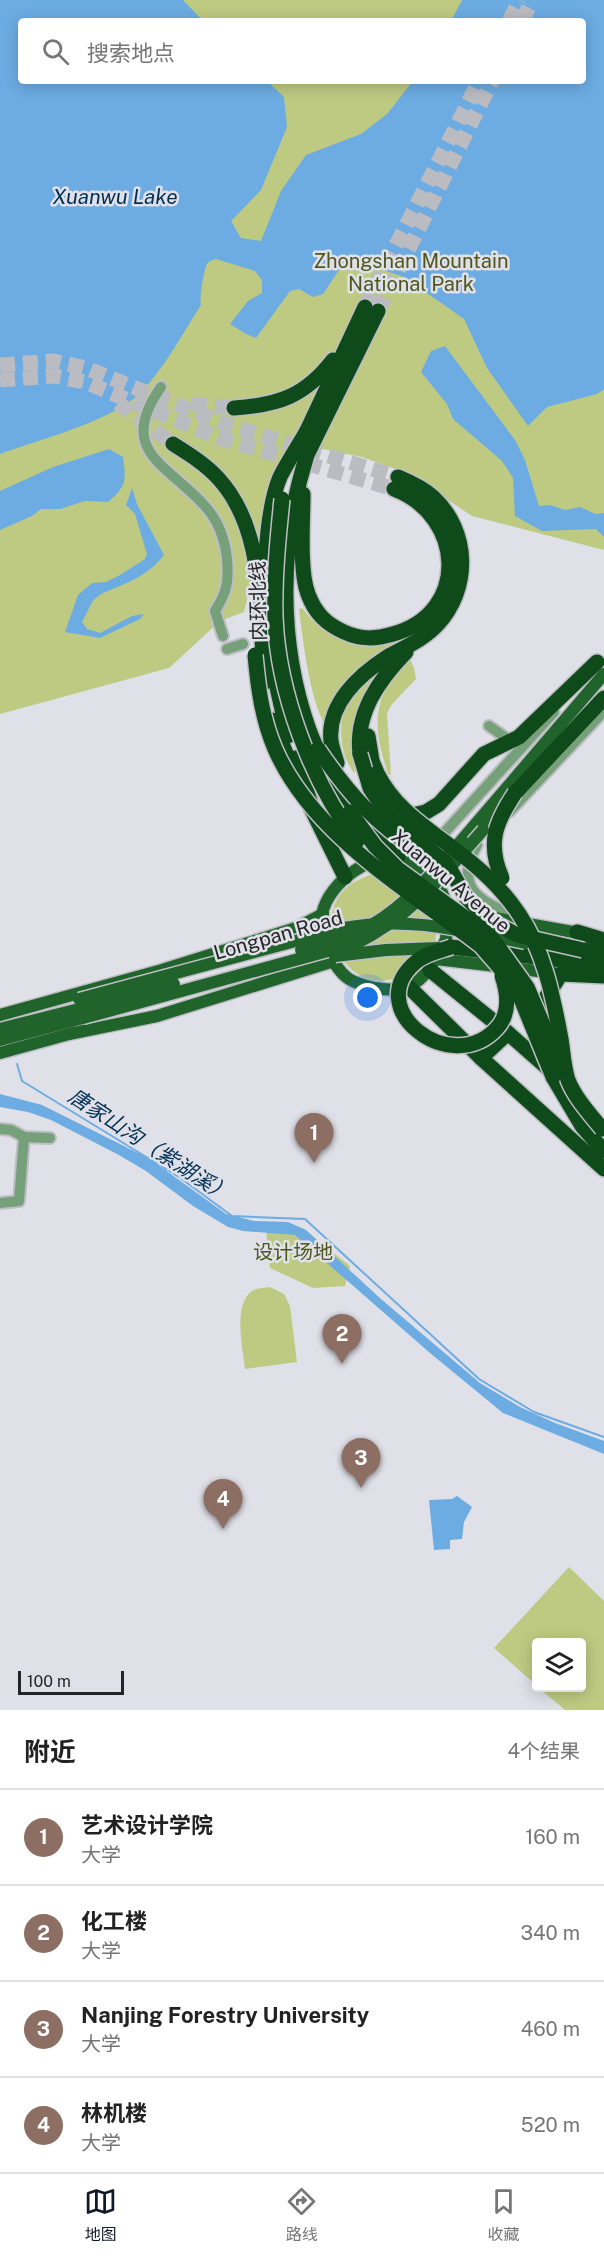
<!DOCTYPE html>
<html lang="zh">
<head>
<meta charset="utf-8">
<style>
	:root { --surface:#fff; --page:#f2f2f2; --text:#222; --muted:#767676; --line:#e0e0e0; --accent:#111827 }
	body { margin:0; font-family:"Public Sans","Noto Sans SC",sans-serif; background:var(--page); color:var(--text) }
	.controls { position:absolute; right:18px; bottom:18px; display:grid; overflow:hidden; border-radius:6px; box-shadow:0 3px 15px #0003 }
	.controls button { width:54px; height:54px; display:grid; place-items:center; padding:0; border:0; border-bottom:2px solid var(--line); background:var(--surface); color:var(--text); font:30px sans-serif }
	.scale { position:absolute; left:18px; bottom:15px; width:106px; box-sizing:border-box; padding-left:6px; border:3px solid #252528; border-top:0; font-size:16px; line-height:21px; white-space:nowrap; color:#252528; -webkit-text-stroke:4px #e0e0e8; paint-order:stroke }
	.you { position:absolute; left:368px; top:998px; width:21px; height:21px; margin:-15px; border:4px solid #fff; border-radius:50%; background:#1a73e8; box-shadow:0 0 0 9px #1a73e833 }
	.badge { display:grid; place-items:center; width:39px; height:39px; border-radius:50%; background:var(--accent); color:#fff; font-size:20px; font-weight:700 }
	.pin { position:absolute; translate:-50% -50px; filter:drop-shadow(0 2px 3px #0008) }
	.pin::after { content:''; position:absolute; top:32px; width:21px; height:18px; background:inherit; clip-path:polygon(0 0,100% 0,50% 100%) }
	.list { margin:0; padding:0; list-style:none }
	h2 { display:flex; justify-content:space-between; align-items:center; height:78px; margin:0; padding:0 24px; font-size:26px }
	h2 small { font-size:20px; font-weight:400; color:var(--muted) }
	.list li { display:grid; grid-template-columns:39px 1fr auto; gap:18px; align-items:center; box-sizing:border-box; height:96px; padding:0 24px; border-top:2px solid var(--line) }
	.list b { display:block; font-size:22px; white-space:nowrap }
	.list p { margin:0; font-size:20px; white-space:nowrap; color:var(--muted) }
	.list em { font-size:20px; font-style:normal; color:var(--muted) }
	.icon { flex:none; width:33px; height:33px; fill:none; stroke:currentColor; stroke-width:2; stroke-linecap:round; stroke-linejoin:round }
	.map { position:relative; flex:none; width:604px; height:1710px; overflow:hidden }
	.search { position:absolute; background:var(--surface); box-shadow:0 3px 15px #0003; left:18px; right:18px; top:18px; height:66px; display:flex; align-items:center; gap:15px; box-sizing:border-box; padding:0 21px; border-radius:6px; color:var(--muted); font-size:22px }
	.sheet { height:462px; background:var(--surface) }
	nav { display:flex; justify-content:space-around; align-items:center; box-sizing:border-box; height:84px; border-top:2px solid var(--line); background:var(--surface); font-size:16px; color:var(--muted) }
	nav a { display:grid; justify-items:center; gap:3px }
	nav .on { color:var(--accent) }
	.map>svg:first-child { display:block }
	.green { fill:#beca82; fill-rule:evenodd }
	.water { fill:#6cace2 }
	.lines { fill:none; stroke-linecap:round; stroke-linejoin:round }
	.stream { stroke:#6cace2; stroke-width:2 }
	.highway-tunnel { stroke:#bbbbc2; stroke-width:15; stroke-dasharray:15 8; stroke-linecap:butt }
	.minor-casing { stroke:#bebec5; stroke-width:14 }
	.major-casing { stroke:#bebec5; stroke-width:15 }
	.highway-casing { stroke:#bebec5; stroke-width:18 }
	.minor { stroke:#76a079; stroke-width:10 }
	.major { stroke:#20632b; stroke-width:12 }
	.highway { stroke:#0f4a1b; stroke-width:15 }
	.major-bridge-casing { stroke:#bebec5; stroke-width:15; stroke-linecap:butt }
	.highway-bridge-casing { stroke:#bebec5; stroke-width:18; stroke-linecap:butt }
	.major-bridge { stroke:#20632b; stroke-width:12 }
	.highway-bridge { stroke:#0f4a1b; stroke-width:15 }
	.labels { text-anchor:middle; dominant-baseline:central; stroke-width:5; stroke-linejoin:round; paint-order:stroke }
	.park-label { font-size:20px; fill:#4f571f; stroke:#e0e0e8 }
	.street-label { font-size:20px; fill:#252528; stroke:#e0e0e8 }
	.water-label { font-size:21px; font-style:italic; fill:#003154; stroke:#e0e0e8 }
</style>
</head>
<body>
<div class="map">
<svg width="604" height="1710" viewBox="0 0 604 1710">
	<rect width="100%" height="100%" fill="#e0e0e8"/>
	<g class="green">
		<path d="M0,0H604V550L472,516L409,474L362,457L288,442L271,494L244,612L220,621L169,668L0,714ZM21,21H583V81H21Z"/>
		<path d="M302,608L312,620L335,636L417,630L403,642L325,725C309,696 303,641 299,609Z"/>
		<path d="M410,659L414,668L416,679L392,704L387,713L391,775L388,774C372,725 371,696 410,659Z"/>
		<path d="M380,667V671L362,701L353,747L355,774C336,750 337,713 355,690C362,681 372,674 380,667Z"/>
		<path d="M385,872L438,924L435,944C427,951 401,977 393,979C334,996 293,884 385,872Z"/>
		<polygon points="265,1222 302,1228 350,1266 345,1286 313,1288 270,1268"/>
		<path d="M270,1287L284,1294L290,1306L297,1362L245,1369C243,1349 231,1299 256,1289C260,1288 265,1288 270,1287Z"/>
		<polygon points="569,1567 604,1601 604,1710 565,1710 539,1688 582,1688 582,1642 536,1642 536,1685 494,1648"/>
	</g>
	<g class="water">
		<path d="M0,0H183L203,21H21V81H267L284,97L287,127L261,190L231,221L241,238L261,241L281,191L306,155L361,134L387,114L413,81H583V21H451L462,0H604V389L597,394L547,407L528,426L487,368L464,319L404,277L361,263L341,267L323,294L313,297L299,289L290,291L256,338L246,334L230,324L248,301L262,293V280L255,271L216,259C211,261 210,260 207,264C204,269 199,299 201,305C182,334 165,368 140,393C112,421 38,440 0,454Z"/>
		<polygon points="445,346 515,440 525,460 539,506 550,505 565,510 580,507 596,514 604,513 604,537 596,529 542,531 515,516 513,478 502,461 453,419 447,404 421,372 431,351"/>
		<path d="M109,449L123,457C126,481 127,486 108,502L85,501L60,509H41L32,516L0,530V491L53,467Z"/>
		<path d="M132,488L137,504L164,555C155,568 136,580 122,585C112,590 100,592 93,601C89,607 86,615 82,622L87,629L100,633L132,616L144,614L140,619L100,638L65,632L78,595L92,583L106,582L120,575L145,559L147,554L135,514L126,505Z"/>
		<polygon points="0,1094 42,1105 150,1159 226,1214 254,1221 288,1222 306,1230 381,1299 480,1383 520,1407 555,1423 604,1441 604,1454 503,1413 430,1353 295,1235 243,1231 228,1227 193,1206 146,1171 117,1154 51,1120 28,1112 0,1107"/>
		<polygon points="457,1496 472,1507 464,1522 462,1539 450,1540 450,1549 434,1550 429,1500 452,1499"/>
	</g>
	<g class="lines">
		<polyline class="stream" points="17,1064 22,1081 179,1177 232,1216 305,1219 479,1379 534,1412 604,1437"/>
		<g class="highway-tunnel">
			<polyline points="509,21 520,0"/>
			<polyline points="522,21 532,0"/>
			<polyline points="365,307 479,81"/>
			<polyline points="378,311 492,81"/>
			<polyline points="0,365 54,361 86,368 225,424 398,477"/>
			<polyline points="0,380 54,376 85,382 219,438 394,489"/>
			<polyline points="118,403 173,444"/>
			<polyline points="192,404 234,408"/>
		</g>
		<defs>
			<g id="minor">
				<path d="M161,387C116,451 167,464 204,505C218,520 225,539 227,559C229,582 227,592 215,611L223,636"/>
				<polyline points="227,649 243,644"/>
				<polyline points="489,726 506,738"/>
				<polyline points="509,812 604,711"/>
				<path d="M477,845C451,891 484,902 520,919"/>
				<polyline points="415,865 554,712"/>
				<polyline points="0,1129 11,1130 24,1137 50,1138"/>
				<polyline points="0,1203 19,1201 24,1137"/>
			</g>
			<g id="major">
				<polyline points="483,830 502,808"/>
				<polyline points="462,840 604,674"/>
				<path d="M398,857C412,865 429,872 438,886C446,896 446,909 446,921C446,927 447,934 446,939C444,945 440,951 437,956C423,983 406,994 375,988C366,986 357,984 349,979C337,971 329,954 324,941C310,904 346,869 379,859C385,858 392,858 398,857Z"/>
				<polyline points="489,917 584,934"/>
				<polyline points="436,959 554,973"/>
				<polyline points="0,1015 162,970 296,928 323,914"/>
				<polyline points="0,1029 79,1009"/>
				<polyline points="0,1040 83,1018"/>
				<polyline points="0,1053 69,1034 157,1016 334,961"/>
			</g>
			<g id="highway">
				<path d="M234,408C279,405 305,396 333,360"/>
				<polyline points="304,437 365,307"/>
				<path d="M173,444C189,454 205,464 218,478C267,531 258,615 265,682"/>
				<path d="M303,494C303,521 299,570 308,594C315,613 326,624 344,632C361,640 376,639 393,634C470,613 465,516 394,489"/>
				<path d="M265,588C265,557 268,505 280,477C288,461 299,445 308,429"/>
				<polyline points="272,665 288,736"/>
				<polyline points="272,720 293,770"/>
				<polyline points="368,736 372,761 377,773"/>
				<path d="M360,754C355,713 379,680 406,652"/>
				<polyline points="296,758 311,804"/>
				<path d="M337,763C335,756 332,748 331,741C327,704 359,675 387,657C405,647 423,640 437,625C471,589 470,531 433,497C423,488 410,482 398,477"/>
				<polyline points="515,793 604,698"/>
				<polyline points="311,808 345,877"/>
				<path d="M350,812C335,786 320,759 309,730C278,643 279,543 307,455L378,311"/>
				<polyline points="366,814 398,857"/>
				<polyline points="402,817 426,812 439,804 484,754 519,737 597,662"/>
				<polyline points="577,932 604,940"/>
				<polyline points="451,947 604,965"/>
				<polyline points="583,950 604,953"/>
				<polyline points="430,970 508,1033 551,1071"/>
				<polyline points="409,987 481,1058 604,1169"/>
				<polyline points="545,1029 545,999 561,974 604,976"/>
				<polyline points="481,1058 508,1033"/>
				<polyline points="553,1077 582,1126 604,1151"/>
			</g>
		</defs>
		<use href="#minor" class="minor-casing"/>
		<use href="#major" class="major-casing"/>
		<use href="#highway" class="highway-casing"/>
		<use href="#minor" class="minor"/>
		<use href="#major" class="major"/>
		<use href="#highway" class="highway"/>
		<defs>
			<g id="major-bridge">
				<polyline points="487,935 525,943"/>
				<path d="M301,950C320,945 340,940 358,932C402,912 431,874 462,840"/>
				<polyline points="335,956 386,950 438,948"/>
				<path d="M79,999L344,928C380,921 422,923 458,930"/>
				<polyline points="79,1009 174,984"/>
				<path d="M83,1018L357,943C412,916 444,874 483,830"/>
			</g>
			<g id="highway-bridge">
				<path d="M282,499C278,538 274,577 275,617C278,692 311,782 357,841"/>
				<path d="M255,655C258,687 262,719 275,749C313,836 409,890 481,946L508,977L519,994L553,1077"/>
				<path d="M318,749C348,793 376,825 422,853"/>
				<polyline points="360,754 370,788 386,812 447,864 466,897 486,918 517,935 583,950"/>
				<path d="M377,773C395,809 427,828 458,852C481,869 503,890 519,914C544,951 553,996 561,1039C563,1052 564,1068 568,1080C575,1098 590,1114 602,1129"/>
				<polyline points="350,812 375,846 398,869 478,927 494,941 527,987 561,1067"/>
				<path d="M502,878C487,844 495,823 515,793"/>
				<path d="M451,947C440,951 427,953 417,961C359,1008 451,1079 497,1028C510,1014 508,993 502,976"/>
			</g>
		</defs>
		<use href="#major-bridge" class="major-bridge-casing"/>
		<use href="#highway-bridge" class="highway-bridge-casing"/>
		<use href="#major-bridge" class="major-bridge"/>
		<use href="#highway-bridge" class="highway-bridge"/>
	</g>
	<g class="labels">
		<g class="park-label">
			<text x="411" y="261">Zhongshan Mountain<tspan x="411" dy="23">National Park</tspan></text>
			<text x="293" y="1252">设计场地</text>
		</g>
		<g class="street-label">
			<text transform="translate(258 601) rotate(-91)">内环北线</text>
			<text transform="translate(451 881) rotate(40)">Xuanwu Avenue</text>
			<text transform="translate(278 935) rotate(-16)">Longpan Road</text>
		</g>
		<g class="water-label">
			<text x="115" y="196">Xuanwu Lake</text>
			<text transform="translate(150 1145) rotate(33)">唐家山沟（紫湖溪）</text>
		</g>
	</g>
</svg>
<div class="controls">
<button><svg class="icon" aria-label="layers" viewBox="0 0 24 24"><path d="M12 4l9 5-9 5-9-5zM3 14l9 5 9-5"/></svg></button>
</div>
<div class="scale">100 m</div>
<div class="you"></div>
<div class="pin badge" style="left:314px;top:1163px;background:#8d6e63">1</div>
<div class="pin badge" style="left:342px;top:1364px;background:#8d6e63">2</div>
<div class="pin badge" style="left:361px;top:1488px;background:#8d6e63">3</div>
<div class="pin badge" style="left:223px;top:1529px;background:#8d6e63">4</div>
<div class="search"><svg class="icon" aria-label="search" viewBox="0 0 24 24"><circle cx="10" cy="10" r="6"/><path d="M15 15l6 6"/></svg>搜索地点</div>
</div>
<section class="sheet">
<h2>附近<small>4个结果</small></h2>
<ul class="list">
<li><span class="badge" style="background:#8d6e63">1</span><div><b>艺术设计学院</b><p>大学</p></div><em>160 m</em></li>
<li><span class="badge" style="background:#8d6e63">2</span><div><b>化工楼</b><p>大学</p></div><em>340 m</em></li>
<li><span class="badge" style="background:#8d6e63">3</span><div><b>Nanjing Forestry University</b><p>大学</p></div><em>460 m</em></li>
<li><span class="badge" style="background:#8d6e63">4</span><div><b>林机楼</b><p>大学</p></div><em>520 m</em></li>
</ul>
</section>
<nav>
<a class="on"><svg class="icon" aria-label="map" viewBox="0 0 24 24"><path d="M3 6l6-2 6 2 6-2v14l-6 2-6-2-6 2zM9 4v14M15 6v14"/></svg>地图</a>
<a><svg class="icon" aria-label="directions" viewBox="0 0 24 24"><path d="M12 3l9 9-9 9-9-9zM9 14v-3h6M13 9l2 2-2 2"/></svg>路线</a>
<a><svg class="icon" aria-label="saved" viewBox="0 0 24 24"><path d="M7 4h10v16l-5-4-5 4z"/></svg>收藏</a>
</nav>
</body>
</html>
